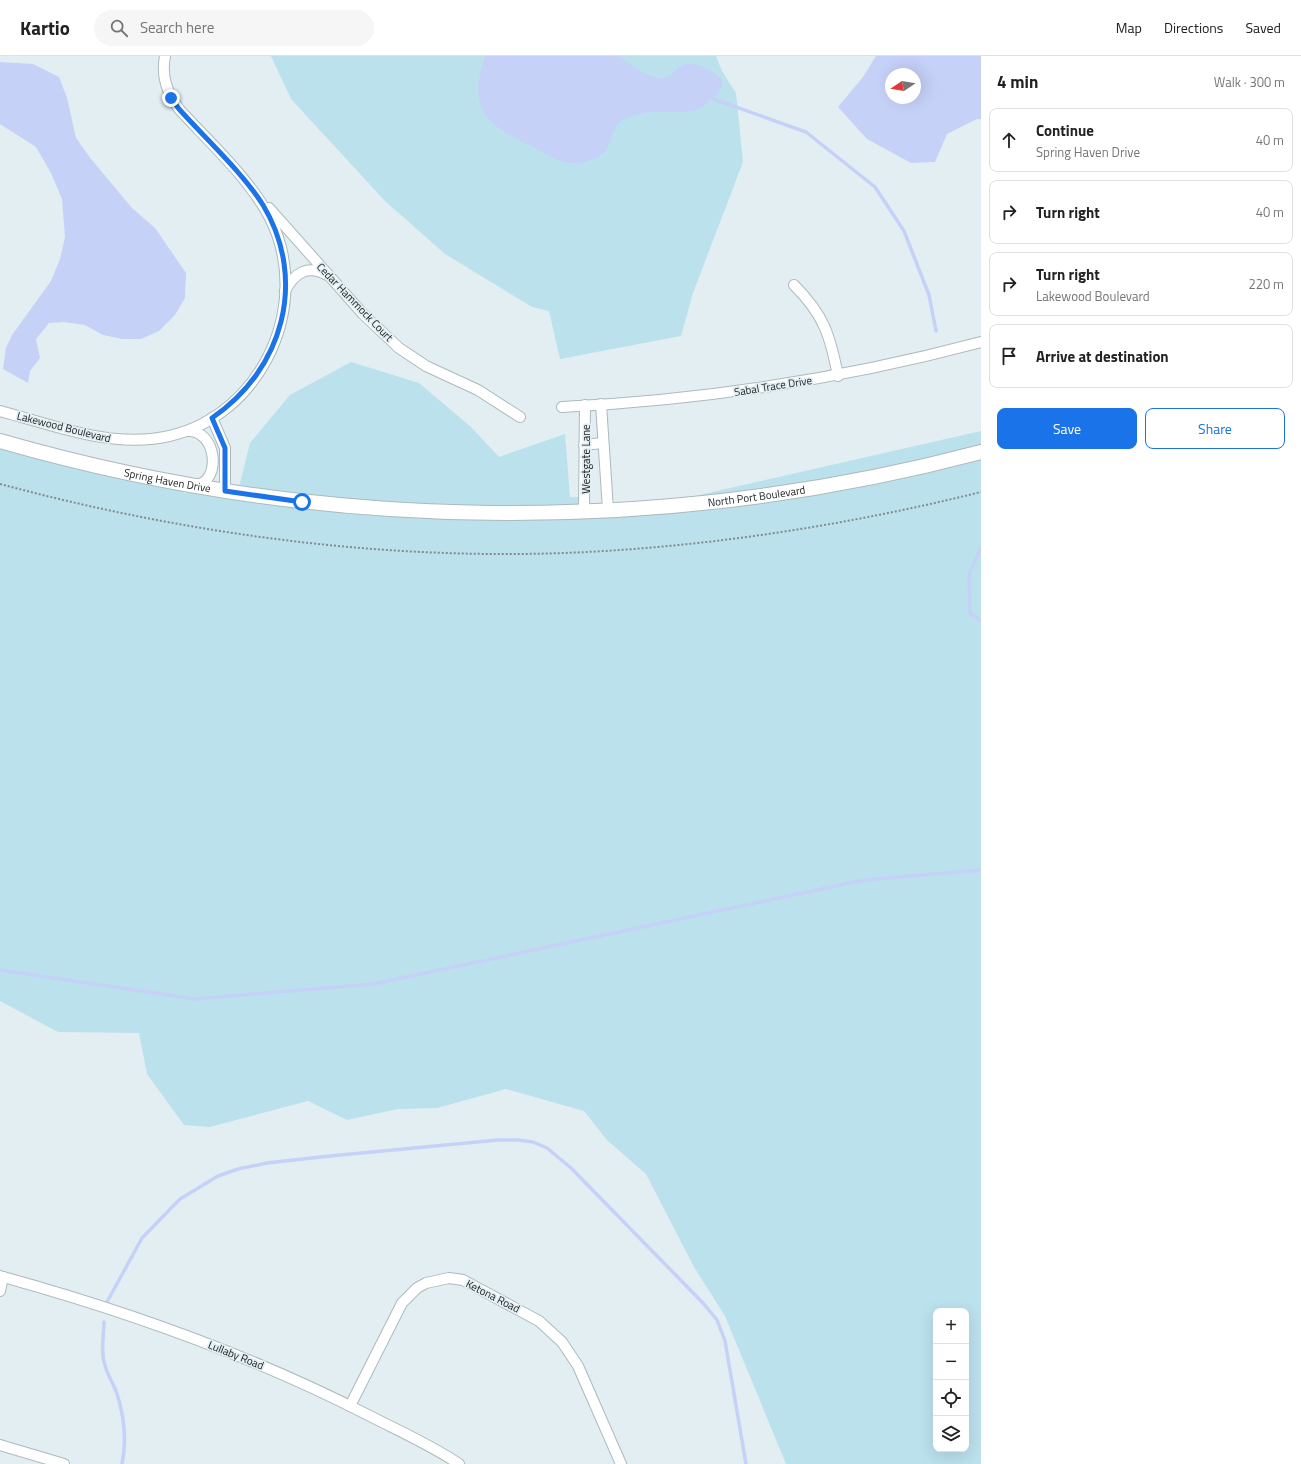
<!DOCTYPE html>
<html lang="en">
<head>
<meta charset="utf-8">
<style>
	:root { --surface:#fff; --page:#f6f6f6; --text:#222; --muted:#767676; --line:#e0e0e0; --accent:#1a73e8 }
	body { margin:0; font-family:"Titillium Web",sans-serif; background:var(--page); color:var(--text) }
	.controls { position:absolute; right:12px; bottom:12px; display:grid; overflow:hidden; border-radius:8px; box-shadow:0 4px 16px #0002 }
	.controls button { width:36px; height:36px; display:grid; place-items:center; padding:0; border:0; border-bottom:1px solid var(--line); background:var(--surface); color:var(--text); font:20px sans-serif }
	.compass { position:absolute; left:885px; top:12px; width:36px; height:36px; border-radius:50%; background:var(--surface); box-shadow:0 4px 16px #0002; rotate:258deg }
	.stop { position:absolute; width:12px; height:12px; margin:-9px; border:3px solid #1a73e8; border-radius:50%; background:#fff }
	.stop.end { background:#1a73e8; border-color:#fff; box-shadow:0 1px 4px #0008 }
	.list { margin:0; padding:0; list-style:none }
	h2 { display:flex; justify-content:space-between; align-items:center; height:52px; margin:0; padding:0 16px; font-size:17px }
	h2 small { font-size:13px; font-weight:400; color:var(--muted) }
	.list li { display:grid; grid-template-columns:26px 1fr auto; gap:12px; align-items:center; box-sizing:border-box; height:64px; margin:0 8px 8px; padding:0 8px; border:1px solid var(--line); border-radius:8px }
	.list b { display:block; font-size:15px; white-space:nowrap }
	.list p { margin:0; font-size:13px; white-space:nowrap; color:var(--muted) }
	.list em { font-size:13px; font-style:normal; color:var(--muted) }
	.actions { display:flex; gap:8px; padding:12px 16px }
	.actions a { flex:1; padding:9px 0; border:1px solid var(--accent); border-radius:8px; text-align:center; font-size:14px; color:var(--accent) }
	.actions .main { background:var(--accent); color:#fff }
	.icon { flex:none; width:22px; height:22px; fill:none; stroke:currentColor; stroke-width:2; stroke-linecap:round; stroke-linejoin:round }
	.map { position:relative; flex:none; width:981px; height:1408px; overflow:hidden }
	header { display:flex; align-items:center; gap:24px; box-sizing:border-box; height:56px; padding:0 20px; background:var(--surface); border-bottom:1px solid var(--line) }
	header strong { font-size:19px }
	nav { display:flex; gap:22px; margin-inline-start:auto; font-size:14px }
	.search { width:280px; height:36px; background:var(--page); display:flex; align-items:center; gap:10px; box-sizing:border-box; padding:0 14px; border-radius:22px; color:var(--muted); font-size:15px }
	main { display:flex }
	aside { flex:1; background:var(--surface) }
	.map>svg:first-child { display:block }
	.green { fill:#bbe1ed; fill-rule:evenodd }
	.water { fill:#c6d1f8; fill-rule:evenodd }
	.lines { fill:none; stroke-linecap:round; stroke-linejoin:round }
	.stream { stroke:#c6d1f8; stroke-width:3.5 }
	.street-casing { stroke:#adb9bc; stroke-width:12 }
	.secondary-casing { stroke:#adb9bc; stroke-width:16 }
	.path { stroke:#838b8e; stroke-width:2; stroke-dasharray:2 2; stroke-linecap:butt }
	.street { stroke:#fff; stroke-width:10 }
	.secondary { stroke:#fff; stroke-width:14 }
	.route { stroke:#1a73e8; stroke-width:5 }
	.labels { text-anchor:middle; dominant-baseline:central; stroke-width:3.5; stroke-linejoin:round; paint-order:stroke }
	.street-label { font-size:11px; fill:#212527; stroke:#e2eef2 }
</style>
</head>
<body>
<header>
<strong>Kartio</strong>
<div class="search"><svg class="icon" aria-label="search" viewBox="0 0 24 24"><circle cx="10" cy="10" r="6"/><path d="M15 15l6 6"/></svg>Search here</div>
<nav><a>Map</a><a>Directions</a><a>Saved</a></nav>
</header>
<main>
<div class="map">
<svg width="981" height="1408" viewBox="0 0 981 1408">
	<rect width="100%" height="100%" fill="#e2eef2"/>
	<g class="green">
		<polygon points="271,0 716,0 722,15 736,37 743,106 693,237 681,280 560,303 549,255 532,251 445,198 385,145 291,43"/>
		<polygon points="351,306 419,327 471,371 499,401 565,378 570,441 579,441 578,450 529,452 383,448 239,431 250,387 290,339"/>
		<polygon points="981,375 981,390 865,416 747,435 682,443"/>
		<path d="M0,392L183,435L184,437L189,436C253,446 318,456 384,460C587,471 784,452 981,402V1408H786L725,1260L694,1211L646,1118L607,1084L584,1055L506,1033L437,1052L398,1053L347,1064L308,1045L210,1071L184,1069L147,1018L139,977L58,976L0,945ZM936,1255H966V1393H936Z"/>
	</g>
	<g class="water">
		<path d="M485,0H619C631,9 647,23 663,22C668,22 673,17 676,14C691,0 708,13 722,23C723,35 719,36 711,43C708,45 706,49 703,51C684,61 660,52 640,58C632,60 623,62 618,68C612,76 611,85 607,93C602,101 586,107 578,107C561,109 549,99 535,92C489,70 466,56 485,0Z"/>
		<path d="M876,0H981V63H977L947,78L935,106L911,107L867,83L838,51L863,21ZM891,18H915V42H891Z"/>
		<polygon points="0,6 33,8 59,21 67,42 76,82 91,103 132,152 155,172 186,217 185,242 175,259 159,275 141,283 122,283 103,279 85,269 64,266 49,267 36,283 40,302 30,315 28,327 3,313 6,292 12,279 51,225 60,203 65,181 62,143 51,117 36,91 0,68"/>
	</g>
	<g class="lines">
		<g class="stream">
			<polyline points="708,41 806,76 875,131 904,175 929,239 936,275"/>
			<polyline points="981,492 969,518 970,557 981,565"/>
			<polyline points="0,914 195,943 373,928 864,824 981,814"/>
			<polyline points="107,1246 142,1182 180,1143 218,1120 238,1113 267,1107 330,1100 498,1084 518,1084 533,1086 547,1092 571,1112 703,1247 717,1264 725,1285 746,1408"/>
			<path d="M104,1266C104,1280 100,1296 105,1309C107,1319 114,1328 117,1338C124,1359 127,1386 122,1408"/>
		</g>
		<defs>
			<g id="street">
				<polyline points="269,152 363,258 399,292 426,310 478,334 520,361"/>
				<path d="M794,229C824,259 830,279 838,320"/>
				<path d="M285,235C294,217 308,208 327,219"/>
				<polyline points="601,348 608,454"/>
				<path d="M562,351C705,344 842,323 981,286"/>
				<path d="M0,355C49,368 100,388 151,383C255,373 316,254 270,162C250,123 209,86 179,53C167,36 161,21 165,0"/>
				<polyline points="212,362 225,392 225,435"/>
				<path d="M187,375C217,373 222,426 196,429"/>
				<polyline points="584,389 603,387"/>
				<polyline points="584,456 585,349"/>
				<path d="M0,1220C127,1255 251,1299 368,1359C399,1375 431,1389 459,1408"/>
				<polyline points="0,1235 3,1221"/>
				<polyline points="350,1350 402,1247 417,1232 426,1227 449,1222 463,1224 539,1265 562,1286 578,1310 621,1408"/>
				<polyline points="0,1389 64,1408"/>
			</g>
			<g id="secondary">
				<path id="s1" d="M0,385C319,477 660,481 981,396"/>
			</g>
		</defs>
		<use href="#street" class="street-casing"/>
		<use href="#secondary" class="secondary-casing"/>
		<path class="path" d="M0,428C190,479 390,506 587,496C720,489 852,468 981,436"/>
		<use href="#street" class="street"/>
		<use href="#secondary" class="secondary"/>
	</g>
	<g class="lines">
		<path class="route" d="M171,42L179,53C205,82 243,117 263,149C308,224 283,314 212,362L225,392V435L302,446"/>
	</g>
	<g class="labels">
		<g class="street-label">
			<text transform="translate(355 246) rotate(46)">Cedar Hammock Court</text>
			<text transform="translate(773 330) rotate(-9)">Sabal Trace Drive</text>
			<text transform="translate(64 371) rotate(14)">Lakewood Boulevard</text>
			<text transform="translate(586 403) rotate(-90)">Westgate Lane</text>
			<text stroke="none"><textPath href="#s1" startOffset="172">Spring Haven Drive</textPath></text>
			<text stroke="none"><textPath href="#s1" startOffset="764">North Port Boulevard</textPath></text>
			<text transform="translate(493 1240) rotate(27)">Ketona Road</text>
			<text transform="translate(236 1299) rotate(22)">Lullaby Road</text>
		</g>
	</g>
</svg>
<div class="controls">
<button>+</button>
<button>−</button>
<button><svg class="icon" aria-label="locate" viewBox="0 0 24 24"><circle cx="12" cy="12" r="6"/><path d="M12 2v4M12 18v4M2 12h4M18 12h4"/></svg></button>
<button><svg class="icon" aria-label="layers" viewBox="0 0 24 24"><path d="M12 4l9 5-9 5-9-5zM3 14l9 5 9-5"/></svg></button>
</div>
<svg class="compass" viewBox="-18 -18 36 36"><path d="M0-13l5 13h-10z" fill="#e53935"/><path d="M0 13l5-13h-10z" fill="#767676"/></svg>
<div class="stop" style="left:302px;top:446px"></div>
<div class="stop end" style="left:171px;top:42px"></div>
</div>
<aside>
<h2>4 min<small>Walk · 300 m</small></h2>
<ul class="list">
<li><svg class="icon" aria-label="ahead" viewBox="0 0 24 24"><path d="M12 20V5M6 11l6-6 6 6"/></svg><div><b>Continue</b><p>Spring Haven Drive</p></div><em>40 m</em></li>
<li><svg class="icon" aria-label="right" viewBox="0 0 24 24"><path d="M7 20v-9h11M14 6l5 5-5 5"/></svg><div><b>Turn right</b></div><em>40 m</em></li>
<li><svg class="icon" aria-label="right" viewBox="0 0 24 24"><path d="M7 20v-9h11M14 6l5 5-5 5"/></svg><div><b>Turn right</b><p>Lakewood Boulevard</p></div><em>220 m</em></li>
<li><svg class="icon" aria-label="arrive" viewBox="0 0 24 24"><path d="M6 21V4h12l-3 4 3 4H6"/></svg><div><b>Arrive at destination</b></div></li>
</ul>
<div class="actions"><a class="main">Save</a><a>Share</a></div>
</aside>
</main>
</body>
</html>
